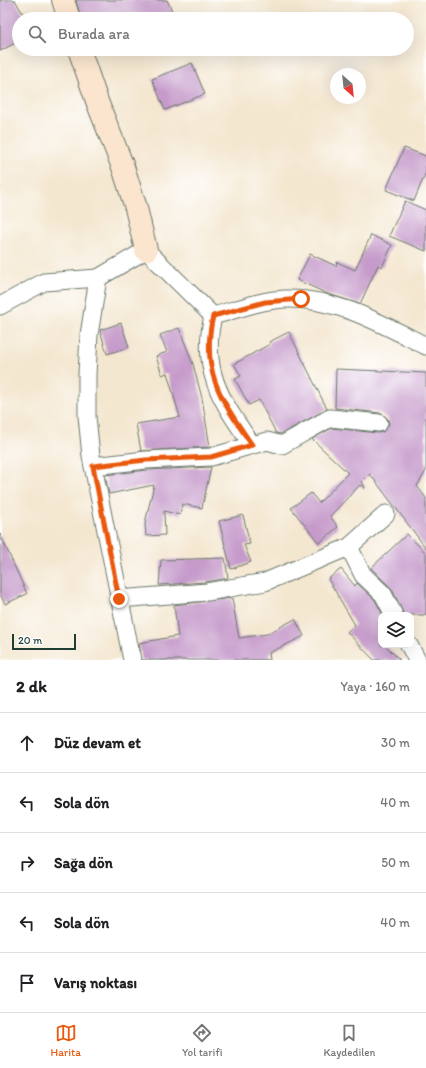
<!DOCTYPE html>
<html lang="tr">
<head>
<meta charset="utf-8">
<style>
	:root { --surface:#fff; --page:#f6f6f6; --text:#202124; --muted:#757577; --line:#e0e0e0; --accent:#ea580c }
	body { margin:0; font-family:Itim,sans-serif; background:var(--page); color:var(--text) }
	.controls { position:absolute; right:12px; bottom:12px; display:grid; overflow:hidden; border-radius:8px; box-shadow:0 4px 16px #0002 }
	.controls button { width:36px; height:36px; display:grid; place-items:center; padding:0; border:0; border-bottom:1px solid var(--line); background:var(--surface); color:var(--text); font:20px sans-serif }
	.compass { position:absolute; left:330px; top:68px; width:36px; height:36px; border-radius:50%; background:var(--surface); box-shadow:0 4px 16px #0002; rotate:153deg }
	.scale { position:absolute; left:12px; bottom:10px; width:64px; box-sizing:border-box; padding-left:4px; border:2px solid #1f3d34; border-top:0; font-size:11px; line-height:14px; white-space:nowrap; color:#1f3d34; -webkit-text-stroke:3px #fff; paint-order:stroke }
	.stop { position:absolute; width:12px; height:12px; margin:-9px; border:3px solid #ea580c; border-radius:50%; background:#fff }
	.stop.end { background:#ea580c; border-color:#fff; box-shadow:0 1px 4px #0008 }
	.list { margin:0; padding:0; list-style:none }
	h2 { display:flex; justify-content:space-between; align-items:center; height:52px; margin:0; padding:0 16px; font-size:17px }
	h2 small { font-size:13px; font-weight:400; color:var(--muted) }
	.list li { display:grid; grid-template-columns:26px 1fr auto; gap:12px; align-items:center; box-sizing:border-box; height:60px; padding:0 16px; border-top:1px solid var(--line) }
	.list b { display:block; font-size:15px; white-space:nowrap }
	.list em { font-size:13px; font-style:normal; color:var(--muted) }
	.icon { flex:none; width:22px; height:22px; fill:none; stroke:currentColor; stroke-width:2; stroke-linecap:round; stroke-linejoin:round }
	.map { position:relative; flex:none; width:426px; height:660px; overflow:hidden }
	.search { position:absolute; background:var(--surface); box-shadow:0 4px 16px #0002; left:12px; right:12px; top:12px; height:44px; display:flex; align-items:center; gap:10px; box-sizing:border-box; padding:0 14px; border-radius:22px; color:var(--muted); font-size:15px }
	.sheet { height:352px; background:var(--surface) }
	nav { display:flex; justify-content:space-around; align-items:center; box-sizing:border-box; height:56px; border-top:1px solid var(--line); background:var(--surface); font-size:11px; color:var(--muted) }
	nav a { display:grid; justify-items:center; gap:2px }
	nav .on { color:var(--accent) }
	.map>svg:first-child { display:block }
	.building { fill:#c69bcb }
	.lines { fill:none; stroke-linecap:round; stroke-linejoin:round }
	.street-casing { stroke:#6a786b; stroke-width:19 }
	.secondary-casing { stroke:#6a786b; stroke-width:24 }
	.street { stroke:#fff; stroke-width:17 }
	.secondary { stroke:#fbe5cf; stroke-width:22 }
	.route { stroke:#ea580c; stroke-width:5 }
</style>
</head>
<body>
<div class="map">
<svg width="426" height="660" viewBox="0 0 426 660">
	<rect width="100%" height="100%" fill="#fff"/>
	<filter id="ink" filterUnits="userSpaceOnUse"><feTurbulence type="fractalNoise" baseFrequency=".025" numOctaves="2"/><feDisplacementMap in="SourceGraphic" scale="8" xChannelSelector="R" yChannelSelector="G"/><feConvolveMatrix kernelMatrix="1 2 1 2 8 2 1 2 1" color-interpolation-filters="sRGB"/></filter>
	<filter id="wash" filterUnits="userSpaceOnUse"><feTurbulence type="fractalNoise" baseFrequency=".012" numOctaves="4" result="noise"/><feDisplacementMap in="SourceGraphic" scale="16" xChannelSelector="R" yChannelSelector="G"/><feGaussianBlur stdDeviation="0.9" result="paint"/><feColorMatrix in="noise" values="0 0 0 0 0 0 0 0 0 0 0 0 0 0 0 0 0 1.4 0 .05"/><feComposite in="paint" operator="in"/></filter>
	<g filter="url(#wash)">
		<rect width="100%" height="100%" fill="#f4e7d0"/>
		<g id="blocks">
			<g class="building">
				<polygon points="0,0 15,0 26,19 19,19 19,41 0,51"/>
				<polygon points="76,0 167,0 176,19 81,19"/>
				<polygon points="192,63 205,94 165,110 152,79"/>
				<polygon points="404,148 426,156 426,172 414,201 386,190"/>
				<polygon points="405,201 426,210 426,251 389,236"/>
				<polygon points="371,235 392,245 382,267 378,265 360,304 328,294 297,280 310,254 336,266 337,262 355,270"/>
				<polygon points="121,323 129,347 107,354 100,330"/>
				<polygon points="179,328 193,364 202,398 210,447 141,451 136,424 180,417 167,373 162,375 156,356 167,352 160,335"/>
				<polygon points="289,332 327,409 281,434 276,433 259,400 249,405 235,379 241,376 234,364 270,344 269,342"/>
				<polygon points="336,369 426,373 426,471 417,486 426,498 426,548 370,474 362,482 365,487 364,489 360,485 330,516 338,527 319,543 291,508 311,493 319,503 348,473 312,439 332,428 378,433 383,432 389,424 388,419 380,413 335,408"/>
				<polygon points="211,467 202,508 182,504 180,515 164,511 165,535 146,536 145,523 154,485 109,494 105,475 147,470"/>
				<polygon points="243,515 250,544 244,545 251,562 231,569 219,521"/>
				<polygon points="0,534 27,594 5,604 0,594"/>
				<polygon points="407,534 426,553 426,615 404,615 392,589 371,568"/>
				<polygon points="225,558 228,578 206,582 159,585 161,560"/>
				<polygon points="341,569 355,586 357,583 375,600 383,615 381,615 381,645 385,645 400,660 374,660 347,632 355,625 328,579"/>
				<polygon points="232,598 239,638 267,634 295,619 304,636 269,653 270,660 142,660 139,643 178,636 174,605"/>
			</g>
		</g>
	</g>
	<g filter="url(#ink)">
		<use href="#blocks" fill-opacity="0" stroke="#6a786b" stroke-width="1"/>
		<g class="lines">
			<defs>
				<g id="street">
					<polyline points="0,306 44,282 98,278"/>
					<path d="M213,316C236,310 260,300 285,299C335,297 382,324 426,346"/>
					<path d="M213,316C200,372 222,401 252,445"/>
					<polyline points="93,466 146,460 211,457 267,441 282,445 330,418 379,423"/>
					<polyline points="349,547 363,575 383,594 394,615"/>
					<polyline points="119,599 207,592 265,582 349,547 386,514"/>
					<polyline points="409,645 417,660"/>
					<polyline points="132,660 91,456 87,416 87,375 89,335 98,278 146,250 213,316"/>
				</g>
				<g id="secondary">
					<polyline points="63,0 69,19"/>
					<polyline points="79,49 98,104 123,167 136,208 146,250"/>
				</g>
			</defs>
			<use href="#street" class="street-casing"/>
			<use href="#secondary" class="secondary-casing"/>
			<use href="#street" class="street"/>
			<use href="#secondary" class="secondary"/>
		</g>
	</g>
	<g class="lines" filter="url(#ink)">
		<path class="route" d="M119,599L93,466L146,460L211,457L252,445C222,401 200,372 213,316L265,302L301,299"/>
	</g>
</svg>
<div class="controls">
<button><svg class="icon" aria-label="layers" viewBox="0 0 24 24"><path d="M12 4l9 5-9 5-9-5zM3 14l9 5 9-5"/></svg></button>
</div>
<svg class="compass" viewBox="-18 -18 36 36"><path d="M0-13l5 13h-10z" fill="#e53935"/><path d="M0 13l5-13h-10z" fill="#757577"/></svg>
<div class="scale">20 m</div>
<div class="stop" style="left:301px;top:299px"></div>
<div class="stop end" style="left:119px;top:599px"></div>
<div class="search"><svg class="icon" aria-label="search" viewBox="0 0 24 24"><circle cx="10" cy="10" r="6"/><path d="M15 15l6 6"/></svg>Burada ara</div>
</div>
<section class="sheet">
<h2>2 dk<small>Yaya · 160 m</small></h2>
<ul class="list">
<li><svg class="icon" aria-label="ahead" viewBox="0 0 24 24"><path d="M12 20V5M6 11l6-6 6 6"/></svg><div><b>Düz devam et</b></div><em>30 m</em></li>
<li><svg class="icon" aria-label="left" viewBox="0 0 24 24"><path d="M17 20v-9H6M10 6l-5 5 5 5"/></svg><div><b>Sola dön</b></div><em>40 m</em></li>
<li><svg class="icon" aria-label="right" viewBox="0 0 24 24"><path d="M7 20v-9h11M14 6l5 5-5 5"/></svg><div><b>Sağa dön</b></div><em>50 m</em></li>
<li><svg class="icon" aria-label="left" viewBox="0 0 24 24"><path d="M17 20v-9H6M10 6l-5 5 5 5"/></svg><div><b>Sola dön</b></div><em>40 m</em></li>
<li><svg class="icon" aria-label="arrive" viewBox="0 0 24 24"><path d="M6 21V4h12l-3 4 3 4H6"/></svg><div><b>Varış noktası</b></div></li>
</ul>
</section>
<nav>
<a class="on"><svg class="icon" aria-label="map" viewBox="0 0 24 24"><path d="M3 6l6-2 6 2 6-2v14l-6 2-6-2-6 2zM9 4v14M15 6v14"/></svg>Harita</a>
<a><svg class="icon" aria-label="directions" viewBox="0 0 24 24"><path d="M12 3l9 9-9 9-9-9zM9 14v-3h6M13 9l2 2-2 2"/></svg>Yol tarifi</a>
<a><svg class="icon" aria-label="saved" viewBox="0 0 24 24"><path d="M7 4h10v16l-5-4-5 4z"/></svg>Kaydedilen</a>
</nav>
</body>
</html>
